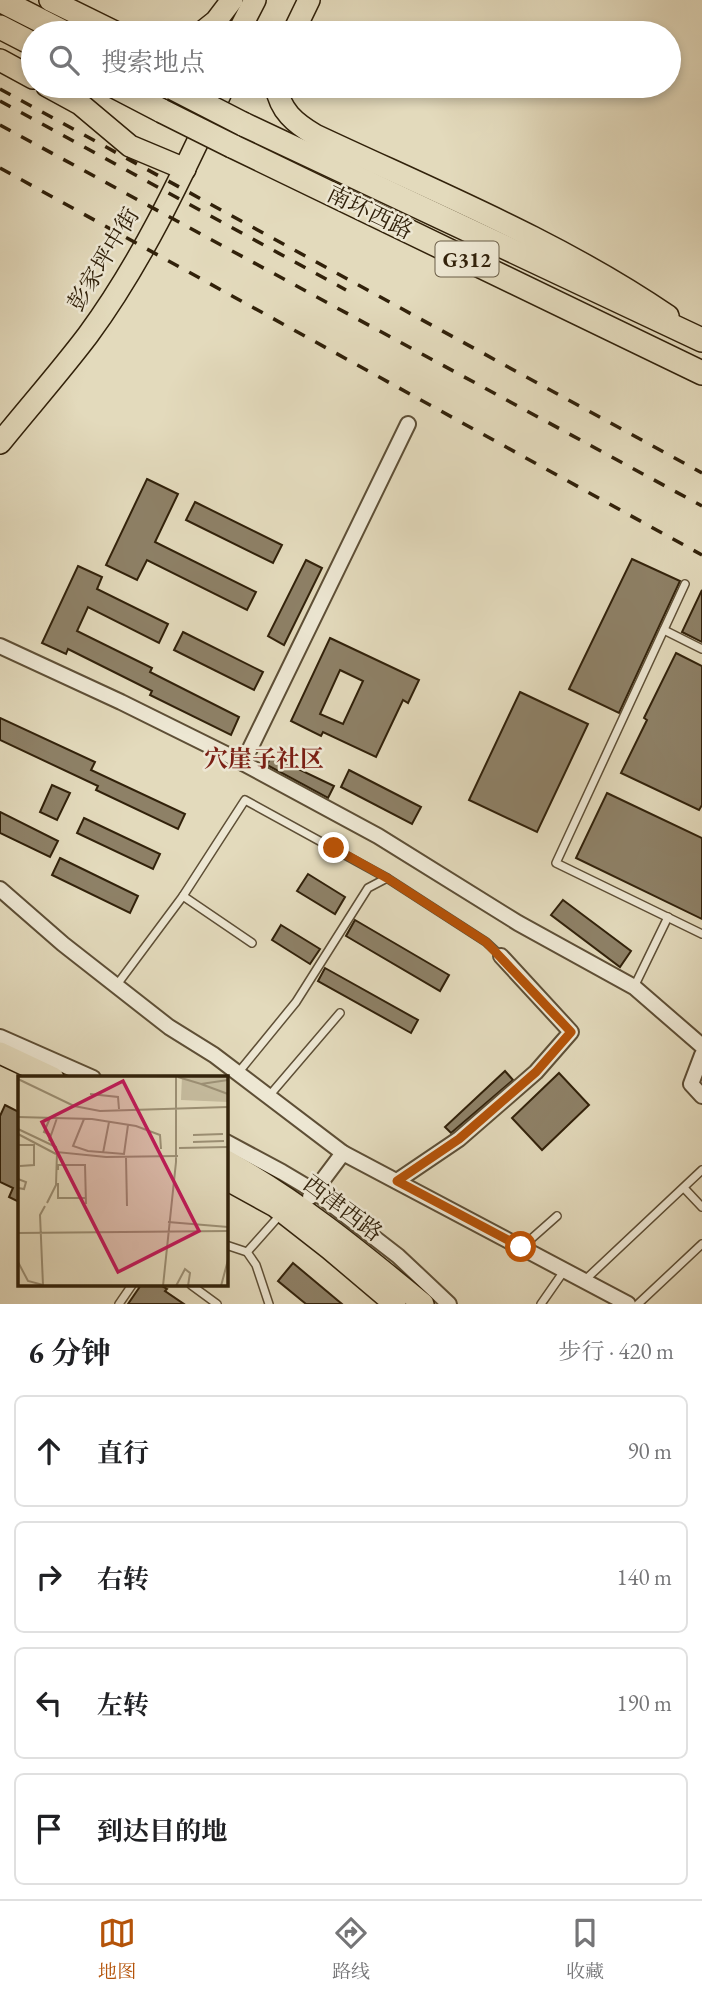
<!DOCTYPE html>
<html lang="zh">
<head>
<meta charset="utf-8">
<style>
	:root { --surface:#fff; --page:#f6f6f6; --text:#202124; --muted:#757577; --line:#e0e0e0; --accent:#b45309 }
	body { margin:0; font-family:"EB Garamond","Noto Serif SC",serif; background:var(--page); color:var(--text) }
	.stop { position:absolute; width:21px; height:21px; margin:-16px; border:5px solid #b45309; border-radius:50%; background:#fff }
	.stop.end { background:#b45309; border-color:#fff; box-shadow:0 2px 7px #0008 }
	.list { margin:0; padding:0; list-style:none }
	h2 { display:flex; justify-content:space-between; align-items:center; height:91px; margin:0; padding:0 28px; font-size:30px }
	h2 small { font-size:23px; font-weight:400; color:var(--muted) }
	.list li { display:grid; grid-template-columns:46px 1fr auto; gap:21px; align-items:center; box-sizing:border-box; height:112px; margin:0 14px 14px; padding:0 14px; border:2px solid var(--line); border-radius:10px }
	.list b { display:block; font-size:26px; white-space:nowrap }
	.list em { font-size:23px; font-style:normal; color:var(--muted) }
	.icon { flex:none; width:38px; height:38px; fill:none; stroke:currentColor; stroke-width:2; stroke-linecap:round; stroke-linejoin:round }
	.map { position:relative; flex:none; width:702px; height:1304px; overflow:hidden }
	.search { position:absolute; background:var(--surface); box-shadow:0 4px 10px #0003; left:21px; right:21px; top:21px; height:77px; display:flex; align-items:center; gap:18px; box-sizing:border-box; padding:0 24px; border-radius:38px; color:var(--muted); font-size:26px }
	.sheet { height:595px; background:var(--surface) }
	nav { display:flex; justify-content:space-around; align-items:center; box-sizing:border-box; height:98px; border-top:2px solid var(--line); background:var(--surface); font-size:19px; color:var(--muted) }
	nav a { display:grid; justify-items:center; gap:4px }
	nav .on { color:var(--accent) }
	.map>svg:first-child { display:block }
	.building { fill:#8e8167; stroke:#31210a; stroke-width:2; fill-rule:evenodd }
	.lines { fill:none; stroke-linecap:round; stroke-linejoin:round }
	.service-casing { stroke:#5e4f36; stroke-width:10 }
	.minor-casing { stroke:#5e4f36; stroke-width:18 }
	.primary-casing { stroke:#31210a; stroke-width:24 }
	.trunk-casing { stroke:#31210a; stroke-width:26 }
	.service { stroke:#ede7d3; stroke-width:7 }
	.minor { stroke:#ede7d3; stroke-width:14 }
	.primary { stroke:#e3dabc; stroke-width:21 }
	.trunk { stroke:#e3dabc; stroke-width:23 }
	.rail { stroke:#31210a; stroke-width:3.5; stroke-dasharray:12 12; stroke-linecap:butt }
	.trunk-bridge-casing { stroke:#31210a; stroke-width:26; stroke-linecap:butt }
	.trunk-bridge { stroke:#e3dabc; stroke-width:23 }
	.route { stroke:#b45309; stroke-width:9 }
	.labels { text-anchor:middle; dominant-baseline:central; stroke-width:5; stroke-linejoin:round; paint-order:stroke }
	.shield { fill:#ede7d3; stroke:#695c46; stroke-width:2 }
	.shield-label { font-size:21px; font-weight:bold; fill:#31210a }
	.street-label { font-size:23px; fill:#31210a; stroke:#ede7d3 }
	.neighbourhood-label { font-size:24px; font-weight:bold; fill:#7a1f14; stroke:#ede7d3 }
	.inset-road { fill:none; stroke:#9c9075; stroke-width:2 }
	.view { fill:#c2185b; fill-opacity:0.15; stroke:#c2185b; stroke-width:3.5 }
	.inset-edge { fill:none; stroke:#31210a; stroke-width:3.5 }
</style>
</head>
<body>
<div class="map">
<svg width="702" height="1304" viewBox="0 0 702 1304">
	<rect width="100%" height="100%" fill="#e3dabc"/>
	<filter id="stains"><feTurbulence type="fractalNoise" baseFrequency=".00286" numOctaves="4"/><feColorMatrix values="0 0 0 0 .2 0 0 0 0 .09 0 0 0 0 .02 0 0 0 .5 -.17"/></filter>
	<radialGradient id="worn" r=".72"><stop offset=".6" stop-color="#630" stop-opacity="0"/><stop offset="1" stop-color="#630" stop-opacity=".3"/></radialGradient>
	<g class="building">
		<polygon points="147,479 178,494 155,542 256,592 247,610 147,560 137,580 106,565"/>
		<polygon points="195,502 282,545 273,563 186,520"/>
		<polygon points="632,559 680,581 619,713 569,689"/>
		<polygon points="306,560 322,568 284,645 268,636"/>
		<polygon points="78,566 102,577 97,589 168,624 159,643 88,607 77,631 152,668 150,672 239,717 231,735 150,695 152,691 68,649 66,654 42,643"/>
		<polygon points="702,590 702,642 682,632"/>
		<polygon points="183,632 263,672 254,690 174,650"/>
		<path d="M330,638L419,680L408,703L403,700L376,757L323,732L321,736L291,721ZM340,670L363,681L343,724L320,714Z"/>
		<polygon points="676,653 702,666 702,805 699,810 621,773 647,720 644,718"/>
		<polygon points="520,692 588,724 537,832 469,800"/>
		<polygon points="0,718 95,762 91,770 185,814 178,829 96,790 98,786 0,740"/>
		<polygon points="271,756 334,786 328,798 267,765"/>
		<polygon points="349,770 421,807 412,824 341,787"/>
		<polygon points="52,785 70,793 57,820 40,812"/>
		<polygon points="607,793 702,838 702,919 576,858"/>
		<polygon points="0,812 58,841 50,857 0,833"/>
		<polygon points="84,818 160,854 153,869 77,833"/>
		<polygon points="60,858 138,896 130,913 52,875"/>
		<polygon points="308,874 345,897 335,914 297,891"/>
		<polygon points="563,900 631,951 620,967 551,915"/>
		<polygon points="355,920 449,975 440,991 346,936"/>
		<polygon points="281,925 320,949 310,964 272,940"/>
		<polygon points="325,968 418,1020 411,1033 318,981"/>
		<polygon points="505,1071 513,1080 451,1133 445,1127"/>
		<polygon points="559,1073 589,1105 542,1150 512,1118"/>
		<polygon points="5,1105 19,1112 19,1202 9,1197 13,1188 0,1182 0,1116"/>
		<polygon points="293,1263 342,1304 306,1304 278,1281"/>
		<polygon points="141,1285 160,1285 167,1289 165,1291 184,1304 128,1304"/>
	</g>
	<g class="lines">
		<defs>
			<g id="service">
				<polyline points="685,584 556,863 702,934"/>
				<polyline points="664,630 702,649"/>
				<polyline points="183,896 252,943"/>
				<polyline points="116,986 183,896 245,800 387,878 486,942 501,956"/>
				<polyline points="634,987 668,917"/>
				<polyline points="238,1073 296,1002 368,888 387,878"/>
				<polyline points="269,1096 340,1013"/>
				<polyline points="684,1188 702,1207"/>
				<polyline points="226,1245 247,1252 256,1265 269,1304"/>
				<polyline points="522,1247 557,1216"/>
				<polyline points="247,1252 280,1215"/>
				<polyline points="585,1280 702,1170"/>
				<polyline points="191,1285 217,1304"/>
				<polyline points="119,1304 132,1285"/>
				<polyline points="541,1304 564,1271"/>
				<polyline points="638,1304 702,1244"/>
			</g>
			<g id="minor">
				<polyline points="0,646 121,702 228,755 378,836 518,923 634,987 702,1046"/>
				<polyline points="243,763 408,424"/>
				<polyline points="0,889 63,944 169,1027 214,1055 343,1153 628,1304"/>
				<polyline points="0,1037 93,1078"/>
				<polyline points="702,1055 691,1084 702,1096"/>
				<polyline points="226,1142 282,1172 314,1191 398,1256 449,1304"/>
				<polyline points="397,1181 459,1139 536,1072 571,1032 501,956"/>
				<polyline points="310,1197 343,1153"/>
			</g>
			<g id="primary">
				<polyline points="50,0 117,33"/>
				<polyline points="201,33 216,21 232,0"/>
				<polyline points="238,33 255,0"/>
				<polyline points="293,33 309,0"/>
				<polyline points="0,60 33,78"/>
				<polyline points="47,86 80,104 130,146 185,169"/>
				<path d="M276,86C280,111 295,123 315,135C434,191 560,242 668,316"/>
				<path d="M0,443C29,407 60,372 88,335C144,259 184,171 224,86"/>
				<polyline points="0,1053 53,1078"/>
				<path d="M226,1161C298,1201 360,1252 423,1304"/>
				<polyline points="226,1179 275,1206 330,1249 395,1304"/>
			</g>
			<g id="trunk">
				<polyline points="0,0 65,33"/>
				<polyline points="0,27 33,44"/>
				<polyline points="114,86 162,111"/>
				<polyline points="243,124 702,340"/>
				<polyline points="232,146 702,373"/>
			</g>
		</defs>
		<use href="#service" class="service-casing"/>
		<use href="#minor" class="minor-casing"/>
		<use href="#primary" class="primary-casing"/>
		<use href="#trunk" class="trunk-casing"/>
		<use href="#service" class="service"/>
		<use href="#minor" class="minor"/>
		<use href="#primary" class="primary"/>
		<use href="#trunk" class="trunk"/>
		<g class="rail">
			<polyline points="0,89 702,473"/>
			<polyline points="0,101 346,290"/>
			<polyline points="0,125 702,506"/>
			<polyline points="0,168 702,555"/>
		</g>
		<defs>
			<g id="trunk-bridge">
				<polyline points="173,88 243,124"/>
				<polyline points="162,111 232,146"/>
			</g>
		</defs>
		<use href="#trunk-bridge" class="trunk-bridge-casing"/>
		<use href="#trunk-bridge" class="trunk-bridge"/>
	</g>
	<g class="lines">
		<polyline class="route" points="334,848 387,878 486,942 571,1032 536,1072 459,1139 397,1181 521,1247"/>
	</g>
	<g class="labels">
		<rect class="shield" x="435.5" y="241.5" width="63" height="35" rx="5"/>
		<g class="shield-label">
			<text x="467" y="259">G312</text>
		</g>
		<g class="street-label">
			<text transform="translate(370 212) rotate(26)">南环西路</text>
			<text transform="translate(103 259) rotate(-59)">彭家坪中街</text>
			<text transform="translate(343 1208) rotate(37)">西津西路</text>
		</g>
		<g class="neighbourhood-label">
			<text x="264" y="758">穴崖子社区</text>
		</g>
	</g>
	<g transform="translate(18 1076)">
		<rect width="210" height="210" fill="#e3dabc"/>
		<path d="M164,0L210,1V26L163,24Z" fill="#c5bb9e"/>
		<path class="inset-road" d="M160,1L183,8L210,4M0,3L56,30L82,35L210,31M183,8L210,18M72,18L100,21L101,33M0,41L74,43L118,50L142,59L143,73M32,42L26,56L33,59M66,43L55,70L70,75L106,78L110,49M0,53L38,71L39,76M0,58L38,78M175,59L205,58M31,65L39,42M175,66L206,65M0,69H16V89L2,90M161,72L210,71M85,77L91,46M108,82L109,130M40,94V89H67L68,128M0,103L8,106L6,113L0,112M40,107V122H68M29,127L38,109L39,76L88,81L160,80M150,146L210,151M0,157L210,155M0,186L10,205L25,209L22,139L27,130M145,210L158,86V0M158,210L167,193L172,197L170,210M203,210L210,184"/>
		<path class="view" d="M105,5L181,155L100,196L24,46Z"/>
		<rect width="210" height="210" class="inset-edge"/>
	</g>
	<rect width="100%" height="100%" filter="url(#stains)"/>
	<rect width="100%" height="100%" fill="url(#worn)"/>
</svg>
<div class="stop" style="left:521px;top:1247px"></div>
<div class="stop end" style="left:334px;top:848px"></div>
<div class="search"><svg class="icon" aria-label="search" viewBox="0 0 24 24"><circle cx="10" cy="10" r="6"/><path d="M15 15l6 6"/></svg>搜索地点</div>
</div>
<section class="sheet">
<h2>6 分钟<small>步行 · 420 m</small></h2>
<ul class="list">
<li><svg class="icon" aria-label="ahead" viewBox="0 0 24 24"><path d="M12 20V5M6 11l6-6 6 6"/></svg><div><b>直行</b></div><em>90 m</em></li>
<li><svg class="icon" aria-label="right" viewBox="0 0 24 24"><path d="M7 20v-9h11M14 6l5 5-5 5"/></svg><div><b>右转</b></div><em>140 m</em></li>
<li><svg class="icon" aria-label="left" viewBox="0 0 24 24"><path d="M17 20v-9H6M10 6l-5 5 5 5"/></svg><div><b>左转</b></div><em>190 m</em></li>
<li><svg class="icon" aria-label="arrive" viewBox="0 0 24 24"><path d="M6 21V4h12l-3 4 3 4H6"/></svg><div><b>到达目的地</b></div></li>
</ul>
</section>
<nav>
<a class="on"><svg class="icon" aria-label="map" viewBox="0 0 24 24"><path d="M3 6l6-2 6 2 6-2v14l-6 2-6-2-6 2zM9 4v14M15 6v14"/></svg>地图</a>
<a><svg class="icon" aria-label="directions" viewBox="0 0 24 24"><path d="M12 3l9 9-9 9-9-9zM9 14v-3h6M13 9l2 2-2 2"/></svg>路线</a>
<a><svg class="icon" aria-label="saved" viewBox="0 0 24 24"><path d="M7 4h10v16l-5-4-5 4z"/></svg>收藏</a>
</nav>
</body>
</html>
